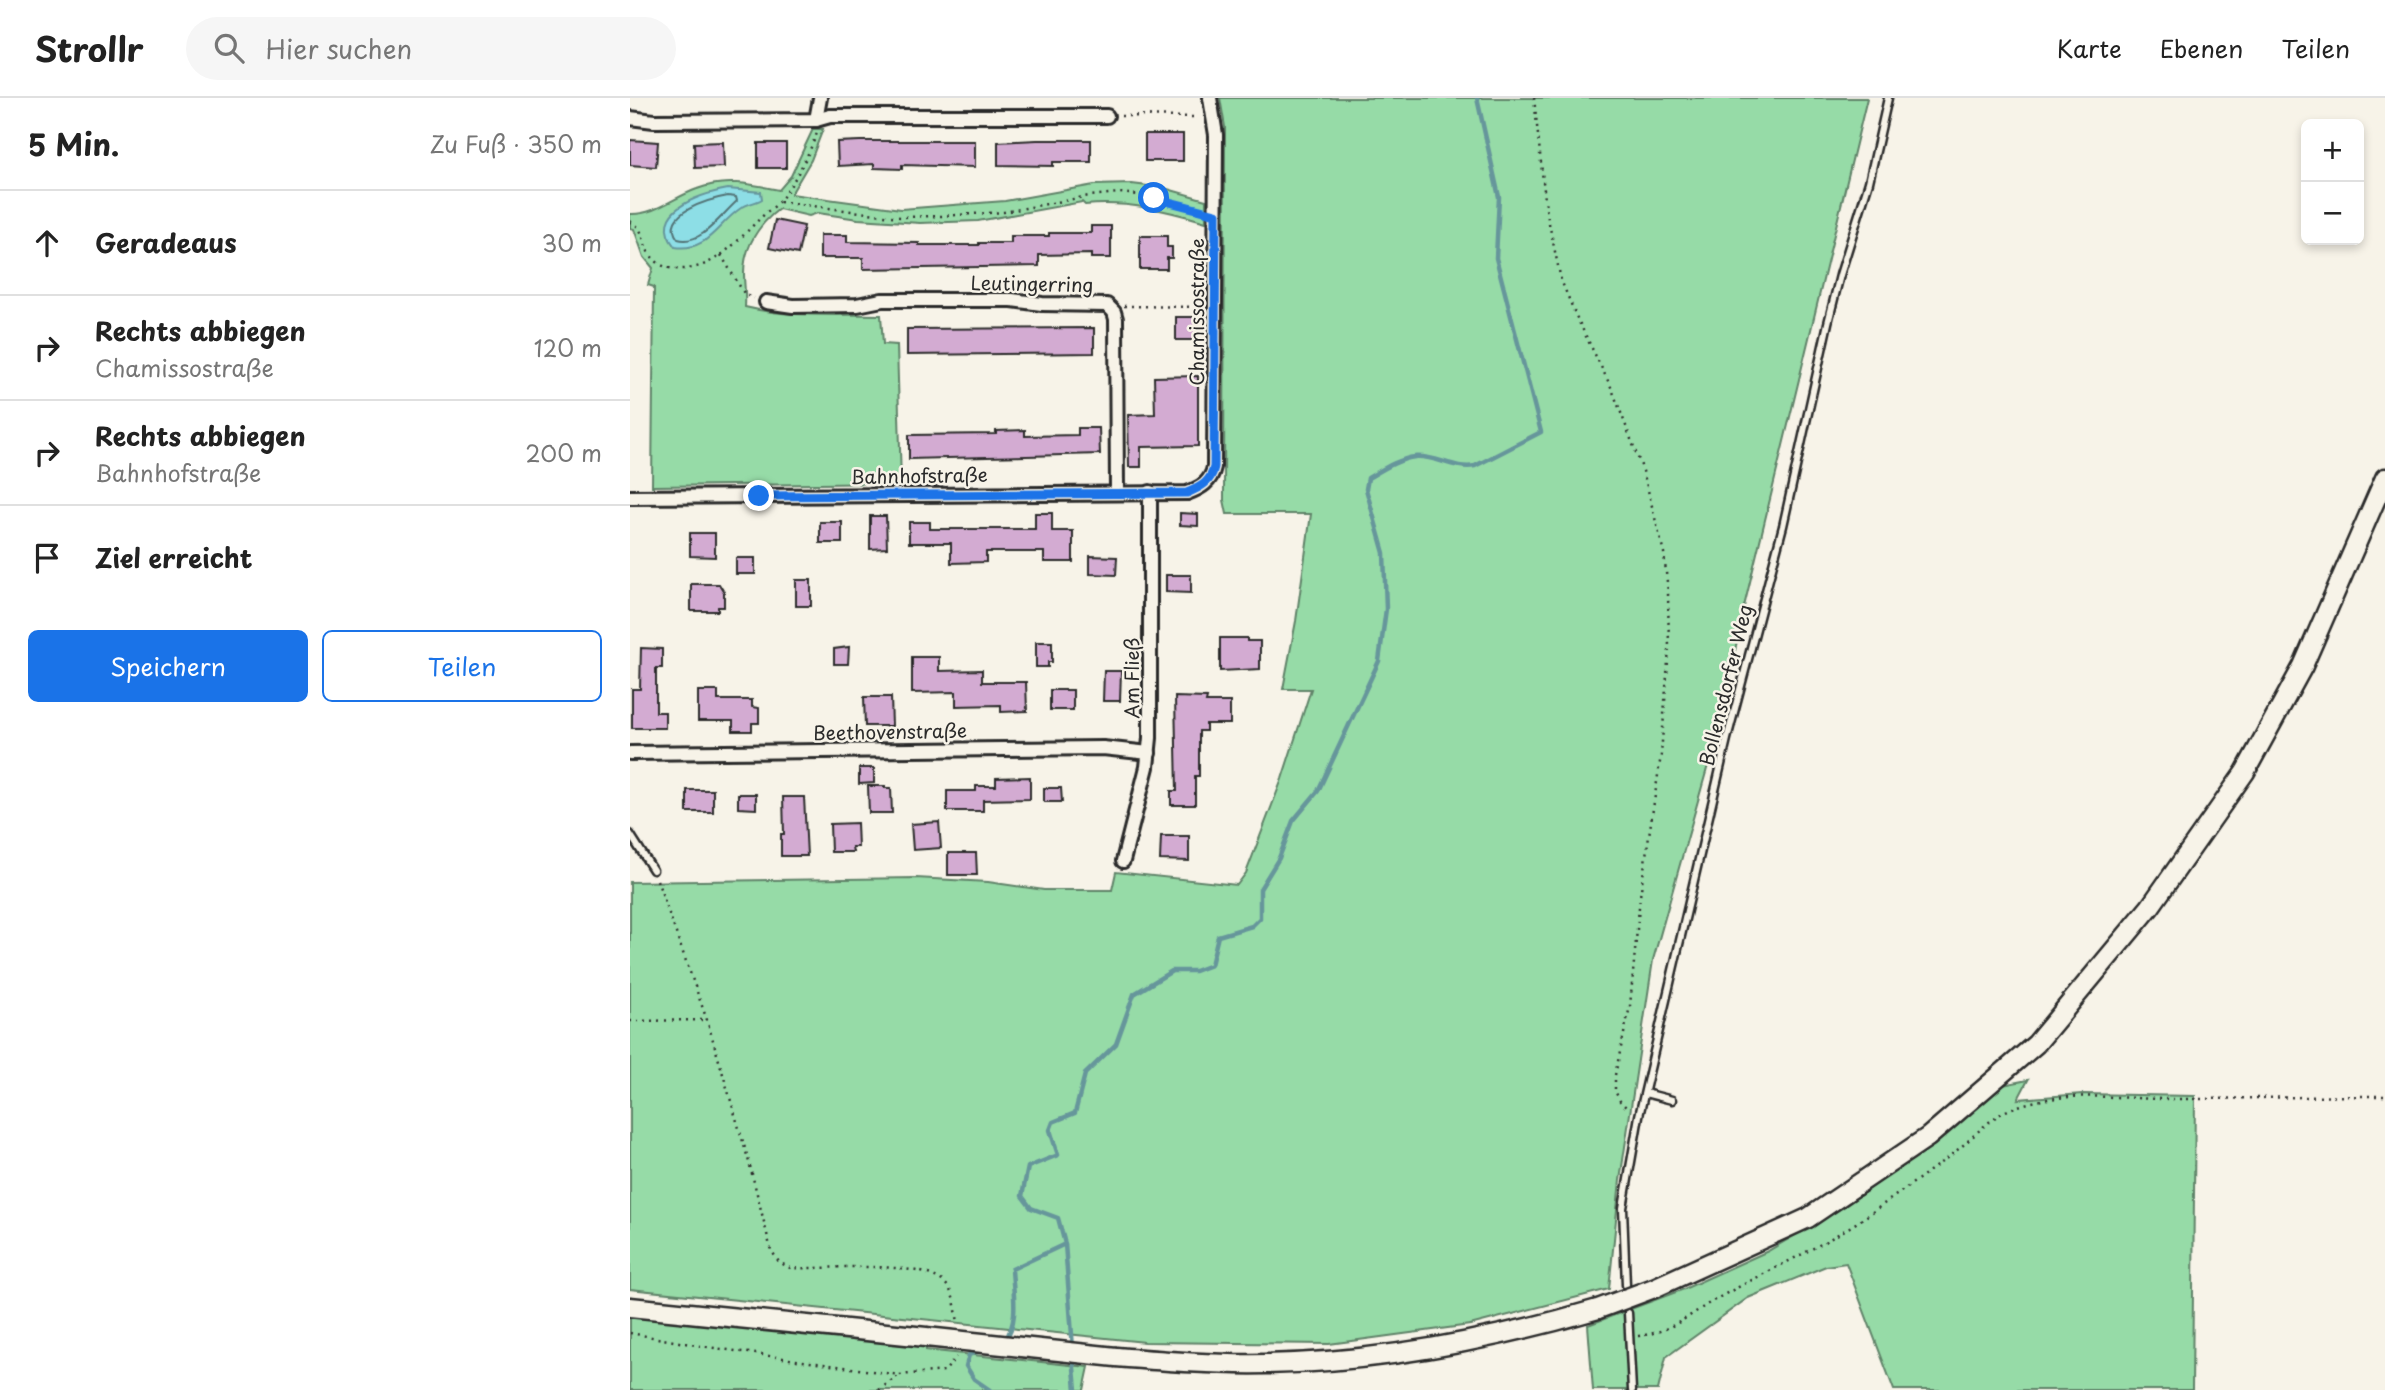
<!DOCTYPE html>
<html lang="de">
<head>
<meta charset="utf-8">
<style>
	:root { --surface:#fff; --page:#f6f6f6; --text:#222; --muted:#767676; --line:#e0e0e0; --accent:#1a73e8 }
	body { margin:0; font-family:"Playpen Sans",sans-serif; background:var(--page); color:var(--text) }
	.controls { position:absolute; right:21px; top:21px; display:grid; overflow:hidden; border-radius:10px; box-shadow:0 4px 10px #0003 }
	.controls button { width:63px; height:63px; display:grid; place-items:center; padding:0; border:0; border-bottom:2px solid var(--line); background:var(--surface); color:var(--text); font:35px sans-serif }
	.stop { position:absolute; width:21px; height:21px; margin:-16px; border:5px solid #1a73e8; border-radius:50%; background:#fff }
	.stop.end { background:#1a73e8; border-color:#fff; box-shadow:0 2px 7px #0008 }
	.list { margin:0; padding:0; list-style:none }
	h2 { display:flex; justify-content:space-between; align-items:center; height:91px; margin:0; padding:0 28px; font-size:30px }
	h2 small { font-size:23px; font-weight:400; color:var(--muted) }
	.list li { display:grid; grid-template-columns:46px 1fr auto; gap:21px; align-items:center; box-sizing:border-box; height:105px; padding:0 28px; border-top:2px solid var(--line) }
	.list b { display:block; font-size:26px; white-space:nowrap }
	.list p { margin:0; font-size:23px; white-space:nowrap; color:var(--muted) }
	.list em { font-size:23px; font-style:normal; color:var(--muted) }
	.actions { display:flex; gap:14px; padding:21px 28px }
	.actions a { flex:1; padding:16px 0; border:2px solid var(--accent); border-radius:10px; text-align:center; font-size:24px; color:var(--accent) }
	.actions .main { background:var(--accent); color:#fff }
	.icon { flex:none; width:38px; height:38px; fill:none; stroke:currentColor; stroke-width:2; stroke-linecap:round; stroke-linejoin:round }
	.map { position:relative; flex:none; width:1755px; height:1292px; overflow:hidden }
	header { display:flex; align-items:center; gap:42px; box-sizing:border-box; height:98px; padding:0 35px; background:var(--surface); border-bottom:2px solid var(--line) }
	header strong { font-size:33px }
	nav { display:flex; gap:38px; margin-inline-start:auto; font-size:24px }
	.search { width:490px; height:63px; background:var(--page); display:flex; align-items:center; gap:18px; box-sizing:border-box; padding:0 24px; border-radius:38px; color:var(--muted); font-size:26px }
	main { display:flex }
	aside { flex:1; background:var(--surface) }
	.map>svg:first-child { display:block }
	.green { fill:#96dba7; stroke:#608369; stroke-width:2 }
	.water { fill:#8ddee6; stroke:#66969b; stroke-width:2 }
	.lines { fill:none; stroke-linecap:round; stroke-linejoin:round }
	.shore { stroke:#527376; stroke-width:2 }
	.stream { stroke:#66969b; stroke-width:4.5 }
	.building { fill:#d3abd2; stroke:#2b2b2b; stroke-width:2 }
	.lane-casing { stroke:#2b2b2b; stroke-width:11 }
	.street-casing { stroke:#2b2b2b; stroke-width:18 }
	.secondary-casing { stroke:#2b2b2b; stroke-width:23 }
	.path { stroke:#2b2b2b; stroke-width:2.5; stroke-dasharray:2 5; stroke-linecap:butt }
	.lane { stroke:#f7f3e8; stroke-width:6 }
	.street { stroke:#f7f3e8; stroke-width:12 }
	.secondary { stroke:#f7f3e8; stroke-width:18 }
	.secondary-bridge-casing { stroke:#2b2b2b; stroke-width:23; stroke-linecap:butt }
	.secondary-bridge { stroke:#f7f3e8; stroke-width:18 }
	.route { stroke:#1a73e8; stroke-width:9 }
	.labels { text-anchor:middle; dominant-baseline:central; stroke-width:5; stroke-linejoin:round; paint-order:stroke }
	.street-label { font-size:19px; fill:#2b2b2b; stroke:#f7f3e8 }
</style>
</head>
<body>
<header>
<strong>Strollr</strong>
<div class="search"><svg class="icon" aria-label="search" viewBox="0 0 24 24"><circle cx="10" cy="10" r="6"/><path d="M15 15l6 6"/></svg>Hier suchen</div>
<nav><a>Karte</a><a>Ebenen</a><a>Teilen</a></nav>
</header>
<main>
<aside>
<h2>5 Min.<small>Zu Fuß · 350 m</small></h2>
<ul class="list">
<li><svg class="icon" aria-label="ahead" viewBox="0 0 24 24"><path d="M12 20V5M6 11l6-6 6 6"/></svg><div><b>Geradeaus</b></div><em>30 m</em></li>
<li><svg class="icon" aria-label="right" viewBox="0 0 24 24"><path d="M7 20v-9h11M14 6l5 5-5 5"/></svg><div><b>Rechts abbiegen</b><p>Chamissostraße</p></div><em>120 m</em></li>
<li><svg class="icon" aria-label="right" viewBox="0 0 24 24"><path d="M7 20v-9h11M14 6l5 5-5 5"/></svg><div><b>Rechts abbiegen</b><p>Bahnhofstraße</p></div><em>200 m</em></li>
<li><svg class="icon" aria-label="arrive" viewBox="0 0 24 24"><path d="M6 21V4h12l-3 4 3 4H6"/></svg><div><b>Ziel erreicht</b></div></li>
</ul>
<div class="actions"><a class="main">Speichern</a><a>Teilen</a></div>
</aside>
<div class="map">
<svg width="1755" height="1292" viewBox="0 0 1755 1292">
	<rect width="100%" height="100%" fill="#f7f3e8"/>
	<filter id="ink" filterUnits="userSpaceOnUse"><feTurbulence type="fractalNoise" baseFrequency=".0143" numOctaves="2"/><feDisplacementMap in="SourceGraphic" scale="14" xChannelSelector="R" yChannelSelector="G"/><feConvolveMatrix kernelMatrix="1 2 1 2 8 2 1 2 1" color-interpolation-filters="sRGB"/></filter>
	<g filter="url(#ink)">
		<g class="green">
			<polygon points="590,0 1237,0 1112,517 1093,614 1023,862 990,1082 979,1191 840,1227 699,1246 515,1244 0,1191 0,784 286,780 358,784 414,792 482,792 486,774 607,787 616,775 652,681 681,591 653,591 666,523 681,416 597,416 594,402 595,29"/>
			<path d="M183,31H193L181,62L161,96L271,111L375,103L464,87L502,86L534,90L576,102V124C536,112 497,103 455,107L452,104L348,123L290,125L228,121L188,115L179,118L149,111C129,126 114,149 114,175C114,186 116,197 115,209C159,220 206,216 251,217L253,246L267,247L271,385L22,388L24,189L18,187L23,170L14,159L4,131L0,130V116C25,117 44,99 67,91C94,80 121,86 149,92L161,78Z"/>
			<polygon points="1398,982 1388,1001 1452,996 1565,998 1562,1292 1264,1292 1216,1165 1196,1168 1118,1200 1036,1259 1028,1292 963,1292 958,1227 1054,1191 1138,1153 1212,1110 1278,1064 1373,987"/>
			<polygon points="0,1218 296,1249 296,1252 459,1269 454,1292 0,1292"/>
		</g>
		<path class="water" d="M98,91L131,94L132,101C126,105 118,105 111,110C87,126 78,154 45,149C16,113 71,96 98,91Z"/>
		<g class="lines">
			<path class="shore" d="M98,98L106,99L107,103C91,117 71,148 48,141C28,115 81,101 98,98Z"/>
			<g class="stream">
				<polyline points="435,1146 443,1250"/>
				<path d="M374,1243C390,1224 383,1194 382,1171L435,1146L428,1120L401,1110L392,1098L398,1069L428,1057L420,1032L423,1024L445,1015L455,976L486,946L504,896L542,873H565L581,867L588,838L622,828L630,820V791L649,760L663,723L688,693L749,563L756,511L754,455L736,391L738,380C752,372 768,361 785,359C805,357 825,372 845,368L911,334L866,160L869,99L847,0"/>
				<polyline points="353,1252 339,1257 336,1268 344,1281 360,1292"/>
				<polyline points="443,1259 446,1292"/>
			</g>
		</g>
		<g class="building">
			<rect x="515" y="36" width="38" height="27"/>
			<polygon points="0,42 28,44 26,69 0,67"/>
			<polygon points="407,42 461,42 461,64 423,64 423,68 368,67 368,44"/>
			<polygon points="230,43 345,43 345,69 272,67 272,71 244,70 244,66 208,68 207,44"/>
			<polygon points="93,44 94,69 65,70 64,45"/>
			<rect x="128" y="45" width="28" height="25"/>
			<polygon points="145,122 174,128 168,156 139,150"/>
			<polygon points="461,128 481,128 481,160 461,160 461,156 409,157 409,168 233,171 233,160 190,160 190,137 217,137 217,144 289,145 289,147 349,147 349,145 381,145 381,138 419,138 419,135 461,135"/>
			<polygon points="510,138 537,138 537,149 542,149 542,160 537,160 537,171 510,171"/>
			<polygon points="546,219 569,219 568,242 546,242"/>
			<polygon points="464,230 464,255 277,257 277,231"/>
			<polygon points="568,278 568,348 511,349 511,369 499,369 498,317 525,316 524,279"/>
			<polygon points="448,330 469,330 470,356 279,361 279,337 366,336 366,333 395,332 395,338 448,337"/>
			<polygon points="405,415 422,415 422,433 443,433 443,464 414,464 414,454 356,454 356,464 321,465 321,445 279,445 279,424 300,424 300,431 405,431"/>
			<polygon points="550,415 568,416 568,428 550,427"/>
			<polygon points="240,418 256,418 257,450 240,451"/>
			<rect x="190" y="424" width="22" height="21"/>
			<polygon points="60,435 85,435 85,459 60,458"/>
			<polygon points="460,458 487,459 486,477 460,476"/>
			<rect x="106" y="460" width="19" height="16"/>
			<polygon points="536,477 561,477 561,495 536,494"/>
			<rect x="166" y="482" width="15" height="26"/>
			<polygon points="61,486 89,486 94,494 94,509 88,509 88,513 61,513"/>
			<polygon points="590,540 617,540 617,543 630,543 630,571 590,573"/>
			<polygon points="406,544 422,544 422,564 418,564 418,569 406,569"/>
			<polygon points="219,549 218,566 204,566 204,551"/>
			<polygon points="11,550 32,551 32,570 26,570 26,614 35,614 35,630 2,630 2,591 10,591"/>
			<polygon points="282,559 309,559 309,573 352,572 352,584 396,584 397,613 371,614 371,607 326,608 326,594 282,595"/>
			<polygon points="474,573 491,573 490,603 473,603"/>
			<rect x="420" y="592" width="23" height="20"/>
			<polygon points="68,593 88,593 88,602 122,602 122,609 129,610 129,625 122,625 122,633 103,633 103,623 68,623"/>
			<polygon points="234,599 261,599 262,628 235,628"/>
			<polygon points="545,599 577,600 576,604 600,604 600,626 576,626 576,633 569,633 569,678 565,678 565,707 541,707 541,693 547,693"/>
			<polygon points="229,670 244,670 244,685 229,686"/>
			<polygon points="400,679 400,701 353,702 353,713 317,713 317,693 346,693 346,688 366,688 366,680"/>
			<polygon points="238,688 255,688 255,690 261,690 262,715 239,715"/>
			<polygon points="414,690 431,690 432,704 414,704"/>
			<rect x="57" y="692" width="26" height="22"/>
			<polygon points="108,696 126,696 126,711 108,710"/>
			<polygon points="153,699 174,699 177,758 151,758 151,736 154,736"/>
			<polygon points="309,724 311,750 283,752 281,726"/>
			<polygon points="227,725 228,749 222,749 223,754 201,754 200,726"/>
			<polygon points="531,738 559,738 559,763 530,762"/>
			<polygon points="318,755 346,755 347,777 318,777"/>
		</g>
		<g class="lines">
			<defs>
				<g id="lane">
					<polyline points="0,736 23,772"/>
					<polyline points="1015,995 1042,1002"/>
					<polyline points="996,1187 993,1110 1009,1018 1097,641 1153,428 1198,225 1210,177 1239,84 1258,0"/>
					<polyline points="998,1215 1002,1292"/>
				</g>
				<g id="street">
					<polyline points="0,20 24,23 186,22 200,18 477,18"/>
					<polyline points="186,22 190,0"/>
					<polyline points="136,204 163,208 227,207 252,202 382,202 412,206 477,207 484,214 486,221 487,394"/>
					<path d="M0,399L557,395C571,390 581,384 584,369L586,37L580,0"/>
					<polyline points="0,655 473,650 519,655"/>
					<polyline points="493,763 517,669 520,640 520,394"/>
				</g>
				<g id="secondary">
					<polyline points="1024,1190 1178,1120 1298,1039 1406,946 1520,809 1615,674 1673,568 1755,380"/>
					<polyline points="0,1209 296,1239"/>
					<path d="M486,1259C536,1263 586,1267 636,1266C749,1264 859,1243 968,1211"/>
				</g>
			</defs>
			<use href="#lane" class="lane-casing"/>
			<use href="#street" class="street-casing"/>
			<use href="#secondary" class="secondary-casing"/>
			<g class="path">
				<polyline points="904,0 916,111 931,182 946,218 982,291 1013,373 1034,455 1038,494 1039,550 1031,657 1010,798 1000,908 985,977 985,993 990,1003 999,1012"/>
				<polyline points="491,18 568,19"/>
				<polyline points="150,104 270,119 311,118 374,114 459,98 489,95 510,97 573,112"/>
				<path d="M0,124C14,128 12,144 19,155C26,165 34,170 45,171C87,174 110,138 138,113C156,103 179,56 187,35"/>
				<polyline points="91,157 115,197 124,200"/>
				<polyline points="494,208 572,209"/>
				<path d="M27,782L77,922L119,1064L141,1152L149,1164L160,1170C195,1172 298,1159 318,1189C325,1199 326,1213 328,1225"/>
				<polyline points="0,923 77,922"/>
				<polyline points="0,1235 71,1248 269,1277 315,1273 326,1259"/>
				<path d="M1008,1238C1042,1234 1060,1216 1088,1200C1139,1172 1192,1149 1241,1115C1269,1095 1298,1075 1326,1053C1344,1039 1359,1020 1380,1011C1432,990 1494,1002 1548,1001C1617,1001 1686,998 1755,998"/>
				<polyline points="249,1292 269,1277"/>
			</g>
			<use href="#lane" class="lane"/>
			<use href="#street" class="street"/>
			<use href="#secondary" class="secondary"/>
			<defs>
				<g id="secondary-bridge">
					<polyline points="968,1211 1024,1190"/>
					<polyline points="296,1239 486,1259"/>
				</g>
			</defs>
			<use href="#secondary-bridge" class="secondary-bridge-casing"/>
			<use href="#secondary-bridge" class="secondary-bridge"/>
		</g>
	</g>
	<g class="lines" filter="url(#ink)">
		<path class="route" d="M129,398L557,395C571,389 581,384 584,369L586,116L524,100"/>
	</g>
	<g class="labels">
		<g class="street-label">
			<text transform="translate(402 185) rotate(1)">Leutingerring</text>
			<text transform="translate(566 214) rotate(-90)">Chamissostraße</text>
			<text transform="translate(289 377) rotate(-1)">Bahnhofstraße</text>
			<text transform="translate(501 580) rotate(-90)">Am Fließ</text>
			<text transform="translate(1095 587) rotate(-76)">Bollensdorfer Weg</text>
			<text transform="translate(260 633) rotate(-1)">Beethovenstraße</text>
		</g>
	</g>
</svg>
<div class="controls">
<button>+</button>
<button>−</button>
</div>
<div class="stop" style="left:524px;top:100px"></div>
<div class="stop end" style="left:129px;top:398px"></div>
</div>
</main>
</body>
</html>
